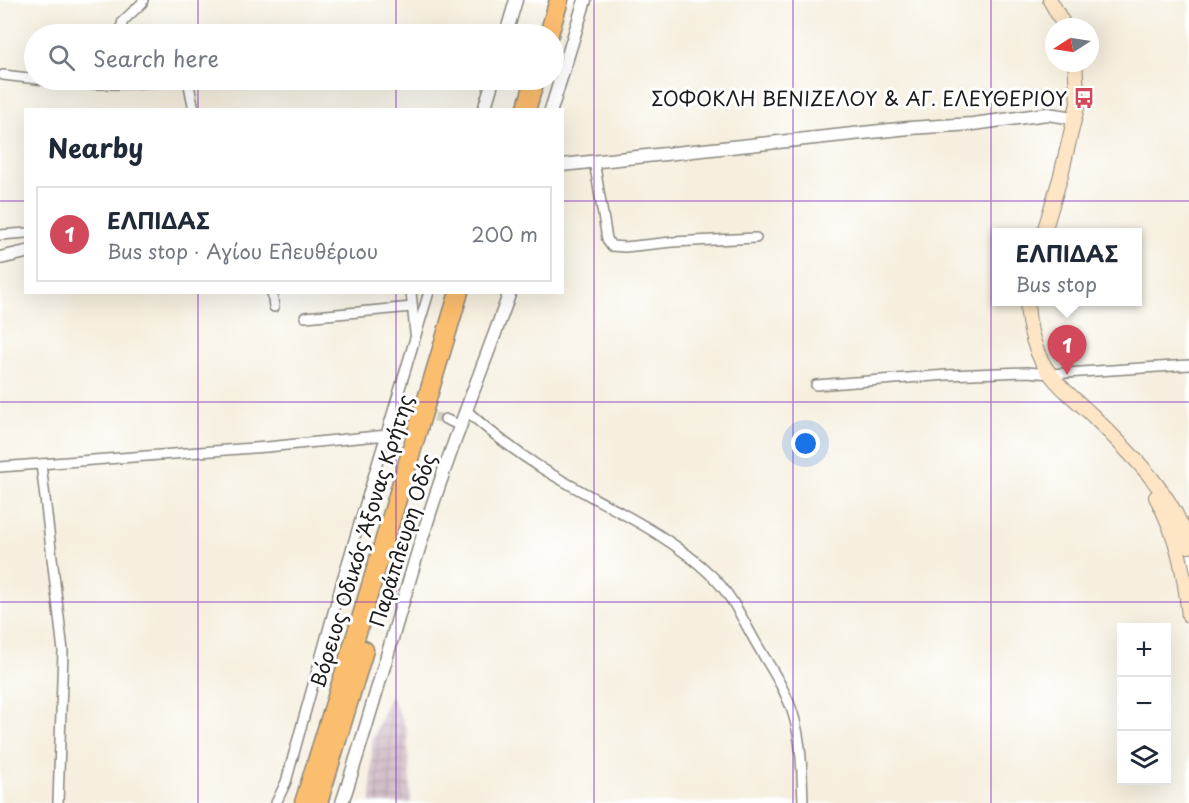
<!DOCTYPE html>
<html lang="en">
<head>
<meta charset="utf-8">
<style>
	:root { --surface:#fff; --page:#f6f6f7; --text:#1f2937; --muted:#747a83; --line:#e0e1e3; --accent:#d1495b }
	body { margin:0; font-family:"Playpen Sans",sans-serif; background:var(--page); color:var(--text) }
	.controls { position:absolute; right:18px; bottom:18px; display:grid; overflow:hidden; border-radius:0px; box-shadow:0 6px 24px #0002 }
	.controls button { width:54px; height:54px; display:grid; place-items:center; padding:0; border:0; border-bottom:2px solid var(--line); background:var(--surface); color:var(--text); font:30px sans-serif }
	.compass { position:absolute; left:1045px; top:18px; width:54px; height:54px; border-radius:50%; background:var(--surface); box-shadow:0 6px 24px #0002; rotate:258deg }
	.you { position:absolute; left:806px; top:444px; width:21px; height:21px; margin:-15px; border:4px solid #fff; border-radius:50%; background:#1a73e8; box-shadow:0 0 0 9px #1a73e833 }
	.badge { display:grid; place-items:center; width:39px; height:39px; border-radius:50%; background:var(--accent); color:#fff; font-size:20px; font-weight:700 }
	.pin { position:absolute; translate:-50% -50px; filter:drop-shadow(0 2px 3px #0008) }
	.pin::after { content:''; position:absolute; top:32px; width:21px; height:18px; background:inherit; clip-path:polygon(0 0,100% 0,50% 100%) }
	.popup { position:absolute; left:992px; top:228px; width:150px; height:78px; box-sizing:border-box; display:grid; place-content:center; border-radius:0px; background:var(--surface); filter:drop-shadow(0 2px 4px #0005); font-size:20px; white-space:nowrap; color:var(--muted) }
	.popup b { font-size:22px; color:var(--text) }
	.popup::after { content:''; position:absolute; left:50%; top:100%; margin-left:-12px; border:12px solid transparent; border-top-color:var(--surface) }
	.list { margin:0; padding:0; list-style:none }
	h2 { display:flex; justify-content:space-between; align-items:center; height:78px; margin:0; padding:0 24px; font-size:26px }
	h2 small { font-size:20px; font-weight:400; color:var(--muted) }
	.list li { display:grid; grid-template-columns:39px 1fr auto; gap:18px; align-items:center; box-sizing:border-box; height:96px; margin:0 12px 12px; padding:0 12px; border:2px solid var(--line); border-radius:0px }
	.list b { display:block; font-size:22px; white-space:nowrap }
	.list p { margin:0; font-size:20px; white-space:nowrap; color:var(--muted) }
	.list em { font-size:20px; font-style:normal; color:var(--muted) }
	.icon { flex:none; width:33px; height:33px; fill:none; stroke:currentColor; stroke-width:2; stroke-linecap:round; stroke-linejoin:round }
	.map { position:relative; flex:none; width:1189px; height:803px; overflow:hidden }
	.search { position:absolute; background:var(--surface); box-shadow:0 6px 24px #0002; left:24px; top:24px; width:540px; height:66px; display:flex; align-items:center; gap:15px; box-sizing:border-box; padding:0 21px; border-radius:33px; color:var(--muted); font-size:22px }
	.panel { position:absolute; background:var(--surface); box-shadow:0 6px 24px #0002; left:24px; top:108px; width:540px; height:186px; border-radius:0px }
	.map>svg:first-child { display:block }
	.industrial { fill:url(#industrial-grid) }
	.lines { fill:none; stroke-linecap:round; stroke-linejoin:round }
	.minor-tunnel { stroke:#d5cfc2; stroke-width:9; stroke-dasharray:9 4.5; stroke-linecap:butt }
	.minor-casing { stroke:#89867e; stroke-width:12 }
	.tertiary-casing { stroke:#89867e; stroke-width:15 }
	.secondary-casing { stroke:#89867e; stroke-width:16 }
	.motorway-casing { stroke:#89867e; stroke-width:21 }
	.minor { stroke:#fff; stroke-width:9 }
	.tertiary { stroke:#fff; stroke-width:12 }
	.secondary { stroke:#fde5c5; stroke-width:14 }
	.motorway { stroke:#fbbd6e; stroke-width:18 }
	.grid { fill:none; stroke:#7b2cbf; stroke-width:1.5; stroke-opacity:0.55 }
	.labels { text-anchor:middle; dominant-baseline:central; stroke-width:6; stroke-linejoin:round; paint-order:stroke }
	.poi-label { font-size:20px; fill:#1c1c1c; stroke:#fff; text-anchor:end }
	.street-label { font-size:20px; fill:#1c1c1c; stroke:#fff }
</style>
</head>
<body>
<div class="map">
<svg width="1189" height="803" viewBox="0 0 1189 803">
	<defs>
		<pattern id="industrial-grid" width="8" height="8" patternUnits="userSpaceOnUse" patternTransform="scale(1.5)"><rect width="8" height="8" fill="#d2bdc8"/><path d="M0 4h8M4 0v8" fill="none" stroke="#b4a2ab"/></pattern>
	</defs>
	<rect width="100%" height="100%" fill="#fff"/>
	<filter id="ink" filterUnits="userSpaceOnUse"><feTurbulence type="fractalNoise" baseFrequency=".0167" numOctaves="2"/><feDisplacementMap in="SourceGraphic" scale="12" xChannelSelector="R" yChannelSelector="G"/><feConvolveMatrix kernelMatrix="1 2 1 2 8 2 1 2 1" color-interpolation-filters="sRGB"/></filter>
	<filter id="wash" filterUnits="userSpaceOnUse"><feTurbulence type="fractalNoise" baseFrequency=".008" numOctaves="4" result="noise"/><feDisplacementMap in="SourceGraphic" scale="24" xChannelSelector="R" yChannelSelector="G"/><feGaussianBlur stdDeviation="1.35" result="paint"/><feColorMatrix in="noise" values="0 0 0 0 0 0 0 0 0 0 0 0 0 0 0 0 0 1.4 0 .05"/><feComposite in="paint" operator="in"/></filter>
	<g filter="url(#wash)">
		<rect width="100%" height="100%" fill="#f6efdf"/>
		<polygon class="industrial" points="390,694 407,730 411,803 371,803 372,741"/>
	</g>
	<g filter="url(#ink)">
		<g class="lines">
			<polyline class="minor-tunnel" points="421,414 445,419"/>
			<defs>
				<g id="minor">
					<polyline points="119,34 123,21 142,3 143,0"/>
					<polyline points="3,75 79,84 127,84"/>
					<polyline points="188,80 194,110"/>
					<polyline points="126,81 127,84 187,80"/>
					<polyline points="594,161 607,239 611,246 625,247 672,242 756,238"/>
					<polyline points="0,235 26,233"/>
					<polyline points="272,292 274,307"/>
					<polyline points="411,292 415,333"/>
					<polyline points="305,317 412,307"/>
					<polyline points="816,385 947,375 1027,372 1050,374 1189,365"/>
					<polyline points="395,409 410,411"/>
					<path d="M467,411C490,432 516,452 543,469C599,504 664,529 712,576C732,595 745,624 759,648C772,670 787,692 794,717C802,745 802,774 803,803"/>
					<polyline points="445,419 461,426"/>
					<polyline points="41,464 63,651 58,803"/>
					<polyline points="0,467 267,447 387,435"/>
					<polyline points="276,803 286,782 342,580 429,292"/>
				</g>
				<g id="tertiary">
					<polyline points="506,34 516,0"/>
					<polyline points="484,110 493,80"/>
					<polyline points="551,110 585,0"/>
					<polyline points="562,165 909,128 973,124 1047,114 1075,118"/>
					<polyline points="0,258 26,252"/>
					<path d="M342,803C373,709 398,614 428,519C452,442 483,368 510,292"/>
				</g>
				<g id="secondary">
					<polyline points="1050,0 1065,27"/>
					<polyline points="1044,232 1061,175 1078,103 1075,63"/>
					<path d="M1027,302C1028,326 1035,356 1051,375C1063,391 1080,403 1094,417C1131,454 1174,494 1189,546"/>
					<path d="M1156,497C1178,538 1184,570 1189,616"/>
				</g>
				<g id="motorway">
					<polyline points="549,34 559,0"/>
					<polyline points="526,110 535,80"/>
					<polyline points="304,803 358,629 459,292"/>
					<polyline points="318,803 364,650"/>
				</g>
			</defs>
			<use href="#minor" class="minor-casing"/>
			<use href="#tertiary" class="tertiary-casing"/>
			<use href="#secondary" class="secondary-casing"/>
			<use href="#motorway" class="motorway-casing"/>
			<use href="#minor" class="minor"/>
			<use href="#tertiary" class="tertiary"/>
			<use href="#secondary" class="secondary"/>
			<use href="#motorway" class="motorway"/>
		</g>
	</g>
	<path class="grid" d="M198,0V34M396,0V34M594,0V803M793,0V803M991,0V803M198,80V110M396,80V110M0,201H26M562,201H1189M198,292V803M396,292V803M0,402H1189M0,602H1189"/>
	<defs>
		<symbol id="bus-bare" viewBox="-9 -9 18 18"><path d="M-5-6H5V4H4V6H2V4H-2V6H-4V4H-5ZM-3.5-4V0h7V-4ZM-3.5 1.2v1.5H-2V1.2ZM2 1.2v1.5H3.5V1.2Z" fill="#d1495b" stroke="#fff" stroke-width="2.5" paint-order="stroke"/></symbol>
	</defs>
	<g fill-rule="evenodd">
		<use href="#bus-bare" x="1069" y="83" width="30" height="30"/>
	</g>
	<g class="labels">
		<g class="poi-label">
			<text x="1067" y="98">ΣΟΦΟΚΛΗ ΒΕΝΙΖΕΛΟΥ &amp; ΑΓ. ΕΛΕΥΘΕΡΙΟΥ</text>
		</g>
		<g class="street-label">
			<text transform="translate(402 540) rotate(-73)">Παράπλευρη Οδός</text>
			<text transform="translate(361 541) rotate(-73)">Βόρειος Οδικός Άξονας Κρήτης</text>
		</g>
	</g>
</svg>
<div class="controls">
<button>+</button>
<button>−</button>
<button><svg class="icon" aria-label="layers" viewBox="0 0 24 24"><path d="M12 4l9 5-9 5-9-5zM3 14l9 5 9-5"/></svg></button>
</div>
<svg class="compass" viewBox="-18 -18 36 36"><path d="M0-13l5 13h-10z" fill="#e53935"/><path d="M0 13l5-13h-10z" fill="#747a83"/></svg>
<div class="you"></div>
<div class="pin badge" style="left:1067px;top:375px">1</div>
<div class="popup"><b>ΕΛΠΙΔΑΣ</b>Bus stop</div>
<div class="search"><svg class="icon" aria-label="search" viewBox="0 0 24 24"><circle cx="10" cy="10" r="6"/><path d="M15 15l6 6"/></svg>Search here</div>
<section class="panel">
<h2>Nearby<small></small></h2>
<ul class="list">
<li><span class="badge">1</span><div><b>ΕΛΠΙΔΑΣ</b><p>Bus stop · Αγίου Ελευθέριου</p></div><em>200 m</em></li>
</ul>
</section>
</div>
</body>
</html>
